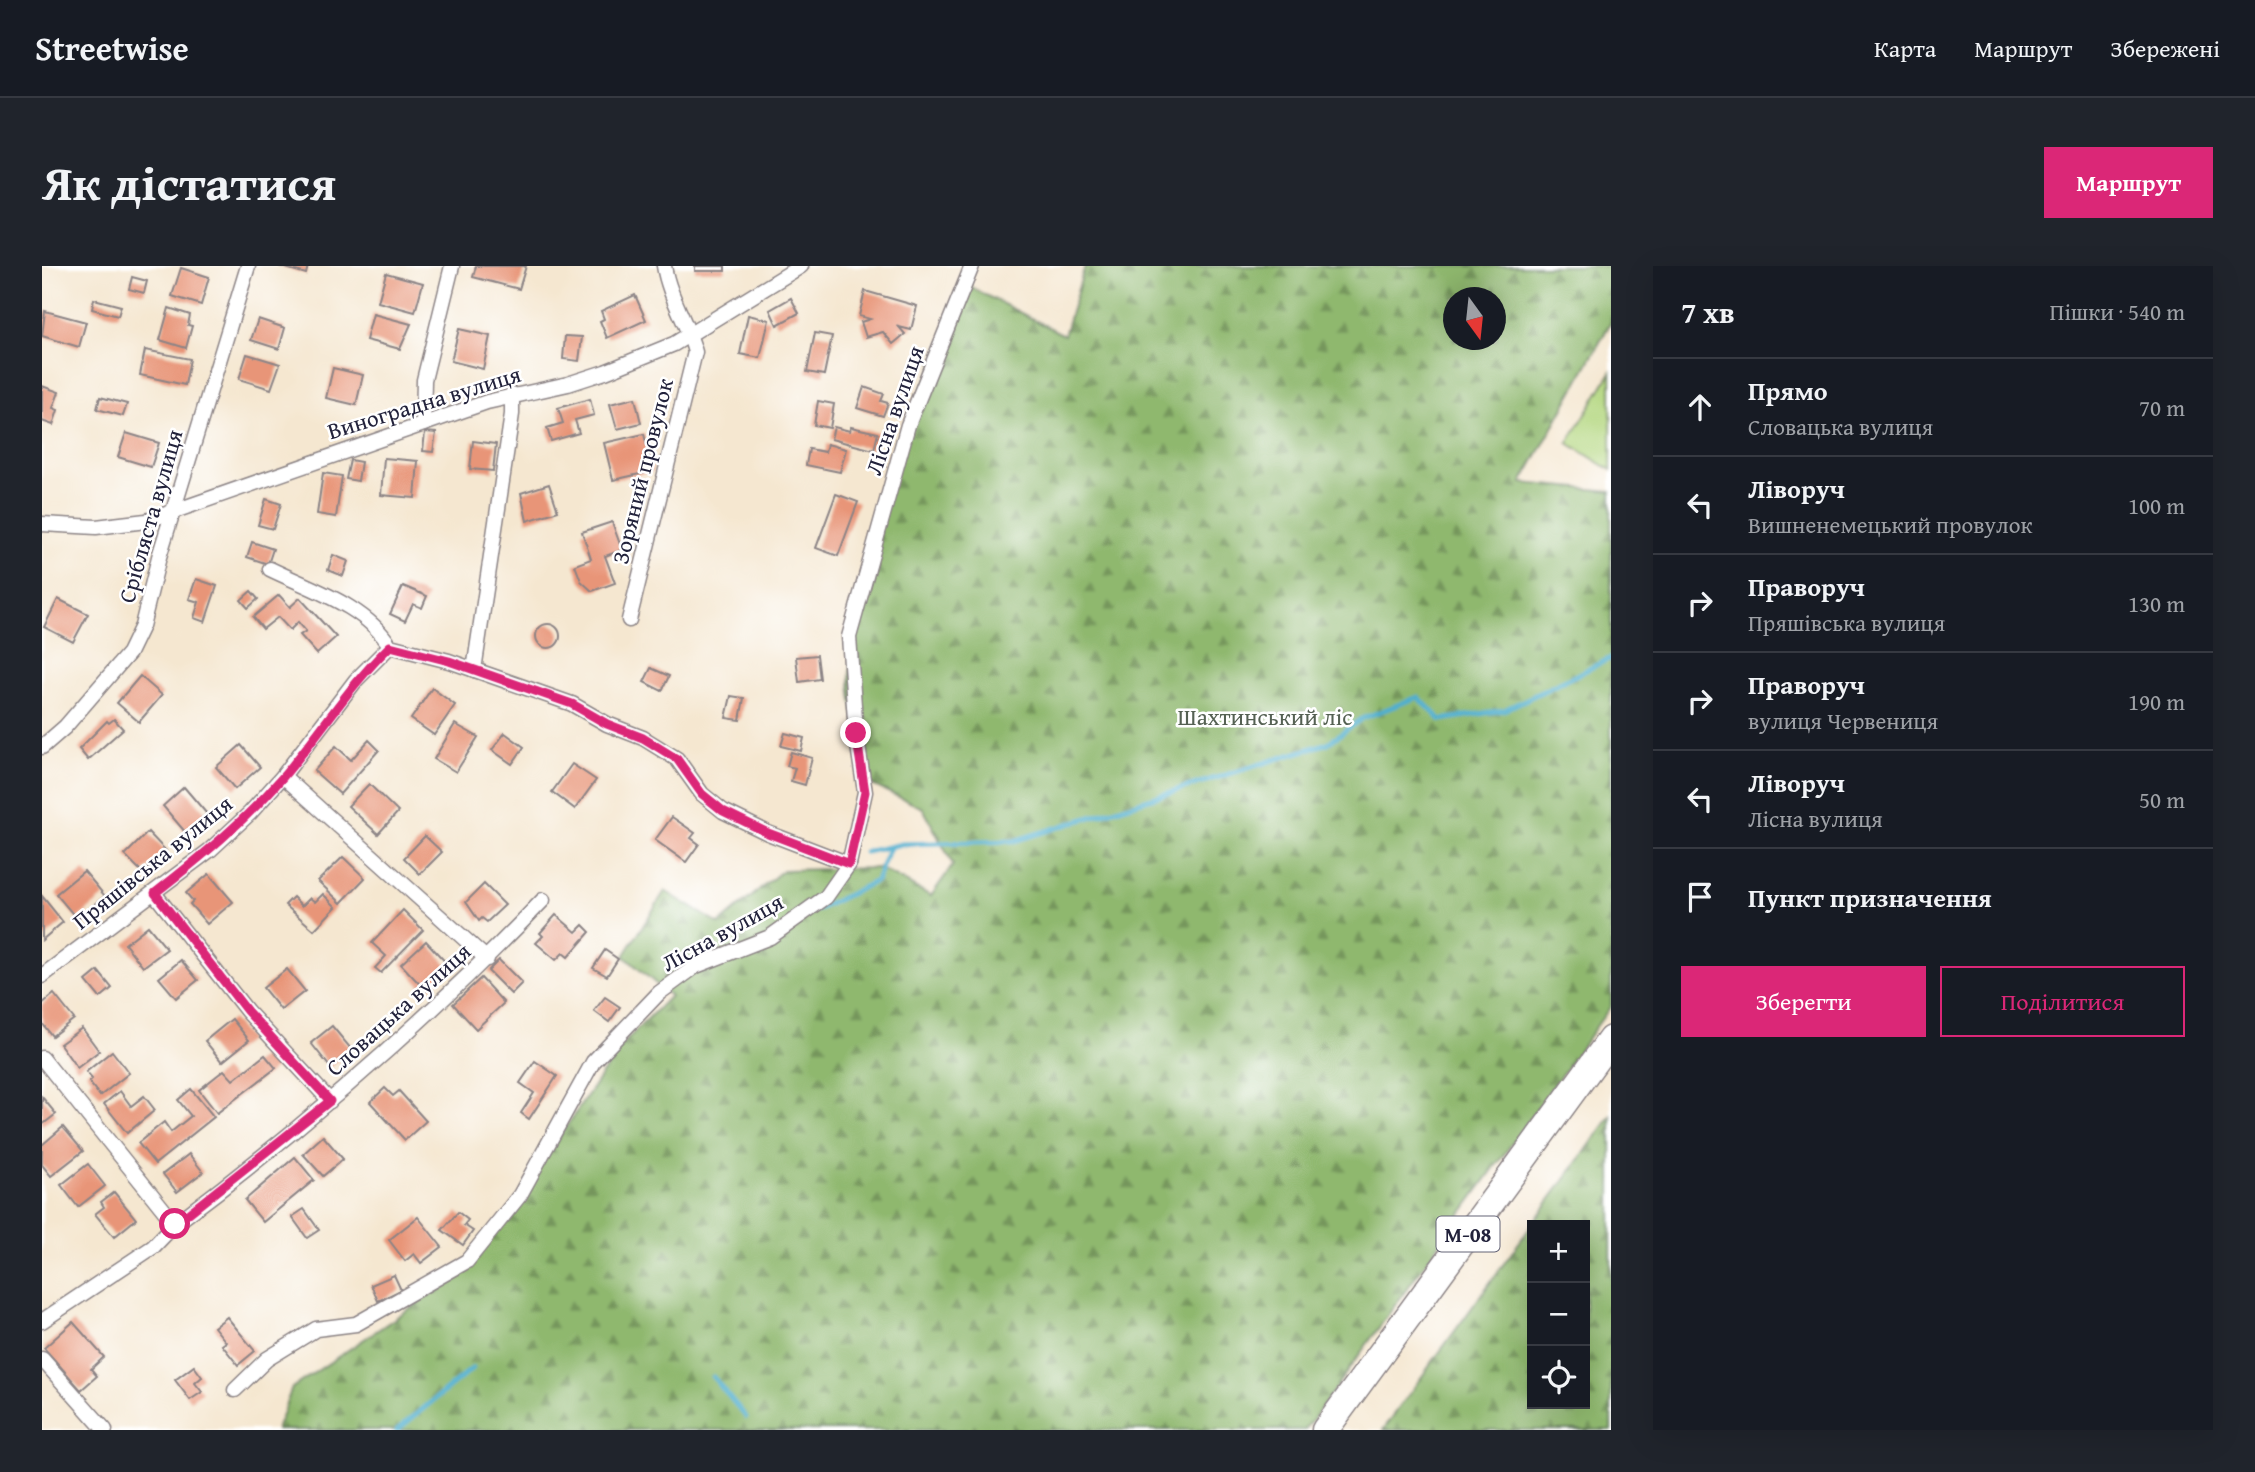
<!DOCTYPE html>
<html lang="uk">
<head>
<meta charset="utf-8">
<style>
	:root { --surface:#171b24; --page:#20242c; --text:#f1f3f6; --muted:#9ea1a6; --line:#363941; --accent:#db2777 }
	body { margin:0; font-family:"Gentium Book Plus",serif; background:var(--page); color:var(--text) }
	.controls { position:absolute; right:21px; bottom:21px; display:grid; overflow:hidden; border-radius:0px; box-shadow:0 7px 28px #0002 }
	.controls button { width:63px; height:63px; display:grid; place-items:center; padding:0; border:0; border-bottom:2px solid var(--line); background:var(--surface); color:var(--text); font:35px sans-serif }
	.compass { position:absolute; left:1401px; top:21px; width:63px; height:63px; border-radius:50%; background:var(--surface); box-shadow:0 7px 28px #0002; rotate:165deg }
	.stop { position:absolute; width:21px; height:21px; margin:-16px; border:5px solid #db2777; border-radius:50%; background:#fff }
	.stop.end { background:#db2777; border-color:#fff; box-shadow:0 2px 7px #0008 }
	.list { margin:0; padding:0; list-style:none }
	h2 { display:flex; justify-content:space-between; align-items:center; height:91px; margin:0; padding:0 28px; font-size:30px }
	h2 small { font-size:23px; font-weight:400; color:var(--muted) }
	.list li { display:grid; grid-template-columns:46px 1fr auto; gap:21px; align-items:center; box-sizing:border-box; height:98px; padding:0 28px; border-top:2px solid var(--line) }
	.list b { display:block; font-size:26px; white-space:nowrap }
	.list p { margin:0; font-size:23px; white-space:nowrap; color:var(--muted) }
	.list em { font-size:23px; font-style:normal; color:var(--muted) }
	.actions { display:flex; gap:14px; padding:21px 28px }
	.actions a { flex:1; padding:16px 0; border:2px solid var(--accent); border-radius:0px; text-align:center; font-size:24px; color:var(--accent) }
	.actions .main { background:var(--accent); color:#fff }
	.icon { flex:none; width:38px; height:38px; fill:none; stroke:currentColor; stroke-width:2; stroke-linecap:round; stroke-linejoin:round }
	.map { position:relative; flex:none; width:1569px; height:1164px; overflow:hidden; border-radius:0px }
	header { display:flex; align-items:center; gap:42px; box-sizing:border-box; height:98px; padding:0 35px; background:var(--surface); border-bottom:2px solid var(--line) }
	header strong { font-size:33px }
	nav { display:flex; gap:38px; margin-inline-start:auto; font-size:24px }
	.intro { display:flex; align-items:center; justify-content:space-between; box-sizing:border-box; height:168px; padding:0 42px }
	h1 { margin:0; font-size:49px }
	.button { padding:18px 32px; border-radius:0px; background:var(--accent); color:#fff; font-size:24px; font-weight:700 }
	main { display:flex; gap:42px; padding:0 42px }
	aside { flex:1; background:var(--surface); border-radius:0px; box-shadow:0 7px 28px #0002 }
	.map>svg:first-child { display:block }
	.green { fill:#b4d780; stroke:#6b7c5e; stroke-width:2 }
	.forest { fill:url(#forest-firs); stroke:#586d54; stroke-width:2; fill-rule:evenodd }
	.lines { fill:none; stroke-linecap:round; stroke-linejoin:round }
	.stream { stroke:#50afcf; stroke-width:5 }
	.building { fill:#e89578 }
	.street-casing { stroke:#8c8486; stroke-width:17 }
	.highway-casing { stroke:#8c8486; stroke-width:29 }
	.street { stroke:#fff; stroke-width:14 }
	.highway { stroke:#fff; stroke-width:26 }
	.route { stroke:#db2777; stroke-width:9 }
	.labels { text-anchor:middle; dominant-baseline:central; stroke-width:5; stroke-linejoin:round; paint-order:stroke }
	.shield { fill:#fff; stroke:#646476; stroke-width:2 }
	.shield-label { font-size:21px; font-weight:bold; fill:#22223b }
	.street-label { font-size:23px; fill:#22223b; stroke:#fff }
	.park-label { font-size:23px; fill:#556153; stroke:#fff }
</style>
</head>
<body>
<header>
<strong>Streetwise</strong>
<nav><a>Карта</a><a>Маршрут</a><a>Збережені</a></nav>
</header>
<div class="intro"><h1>Як дістатися</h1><a class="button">Маршрут</a></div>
<main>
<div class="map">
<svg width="1569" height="1164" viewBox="0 0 1569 1164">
	<defs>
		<pattern id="forest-firs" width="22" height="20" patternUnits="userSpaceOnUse" patternTransform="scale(1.75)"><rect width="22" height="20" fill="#8fb86e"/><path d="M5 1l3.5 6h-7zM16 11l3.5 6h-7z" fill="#74955c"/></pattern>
	</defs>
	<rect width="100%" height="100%" fill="#fff"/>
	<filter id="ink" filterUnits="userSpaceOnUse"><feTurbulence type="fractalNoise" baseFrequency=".0143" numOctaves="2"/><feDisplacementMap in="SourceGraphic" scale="14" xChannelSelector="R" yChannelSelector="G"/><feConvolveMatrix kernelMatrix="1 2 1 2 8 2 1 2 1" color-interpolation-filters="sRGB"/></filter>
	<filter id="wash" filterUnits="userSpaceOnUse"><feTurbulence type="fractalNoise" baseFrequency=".00686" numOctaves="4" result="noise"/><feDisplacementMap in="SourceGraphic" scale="28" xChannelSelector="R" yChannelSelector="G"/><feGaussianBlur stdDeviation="1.57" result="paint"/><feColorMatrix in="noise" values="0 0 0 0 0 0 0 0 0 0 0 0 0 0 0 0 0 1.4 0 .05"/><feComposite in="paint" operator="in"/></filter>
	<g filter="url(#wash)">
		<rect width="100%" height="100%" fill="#f5e7d0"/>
		<polygon class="green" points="1569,106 1569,204 1526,177"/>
		<g class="forest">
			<path d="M1043,0H1569V56L1480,217L1569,225V740L1263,1164H234L250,1122L429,1001L579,780L628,730L582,690L623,625L677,658L741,604L837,602L889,630L911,599L881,542L826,517C821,486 807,436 808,406C814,277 874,137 926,20L1022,69ZM1412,32H1454V74H1412Z"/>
			<path d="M1569,850V1164H1341ZM1490,959H1543V1138H1490Z"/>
		</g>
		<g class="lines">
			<g class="stream">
				<polyline points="823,586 860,578 972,575 1286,477 1319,453 1376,431 1399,454 1462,444 1569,392"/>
				<polyline points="775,644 834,615 848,581"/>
				<polyline points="671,1111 704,1151"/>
				<polyline points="355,1164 431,1102"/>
			</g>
		</g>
		<g id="blocks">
			<g class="building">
				<polygon points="237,0 266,0 264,8"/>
				<polygon points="434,0 484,0 477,23 431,11"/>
				<rect x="653" y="0" width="30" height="5"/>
				<polygon points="139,2 167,11 159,39 130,30"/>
				<polygon points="344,7 381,17 373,46 336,36"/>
				<polygon points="90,11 105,15 102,27 87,23"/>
				<polygon points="823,25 875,40 869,64 857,61 863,68 851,78 841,66 824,71 819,56 828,53 817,50"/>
				<polygon points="593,29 604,54 565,72 558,55 562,53 559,45"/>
				<polygon points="749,32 757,47 735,59 728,44"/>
				<polygon points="52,33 79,40 76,50 50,43"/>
				<polygon points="127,42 148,49 146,59 150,60 144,82 118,74"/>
				<polygon points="3,45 44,56 37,81 0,70"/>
				<polygon points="331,48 369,58 358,83 324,74"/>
				<polygon points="706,49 727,54 718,92 698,88"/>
				<polygon points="216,53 243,62 237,83 209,74"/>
				<polygon points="417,63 448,70 441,103 409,95"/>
				<polygon points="773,67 790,70 782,109 765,106"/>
				<polygon points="523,70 540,71 537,95 521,93"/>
				<polygon points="103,84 148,93 143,119 98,109"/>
				<polygon points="205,88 238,98 229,123 197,113"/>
				<polygon points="291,102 321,109 314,139 284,132"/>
				<polygon points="0,120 17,126 11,142 16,144 11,159 0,155"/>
				<polygon points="822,121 842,128 839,135 846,137 841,150 815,142"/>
				<polygon points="58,131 85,138 81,150 55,143"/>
				<polygon points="593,132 599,157 575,163 568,138"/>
				<polygon points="548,133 552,149 533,154 537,167 509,175 505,162 521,157 516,142"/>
				<polygon points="776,135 792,138 788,162 772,159"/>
				<polygon points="792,161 808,165 809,161 836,167 832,184 789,173"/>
				<polygon points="383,166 394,167 391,186 381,185"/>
				<polygon points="84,167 117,177 109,201 76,191"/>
				<polygon points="602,168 611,205 571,214 562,177"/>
				<polygon points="431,175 454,178 451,205 428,203"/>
				<polygon points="785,178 804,183 798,206 764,199 767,183 783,186"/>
				<polygon points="342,192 376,195 373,232 339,229"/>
				<polygon points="308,194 319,196 316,215 304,213"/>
				<polygon points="281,207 300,210 294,251 275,248"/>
				<polygon points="507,218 516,245 485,255 479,227"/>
				<polygon points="794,228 816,236 796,290 774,282"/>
				<polygon points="224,233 239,238 231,263 216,259"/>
				<polygon points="570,256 580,284 563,290 573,317 550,325 539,315 533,299 549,293 540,266"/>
				<polygon points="210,276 231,283 226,298 205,291"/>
				<polygon points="291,289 306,295 301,310 286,304"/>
				<polygon points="154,313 175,320 163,356 152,352 157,336 147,333"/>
				<polygon points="361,320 385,330 380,342 371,338 363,355 348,348"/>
				<polygon points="209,325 216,333 206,342 199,334"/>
				<polygon points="237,329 248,341 258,332 294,371 275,388 258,369 264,365 256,356 248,364 236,351 221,363 211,351"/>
				<polygon points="16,333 46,348 31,376 2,361"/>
				<circle cx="506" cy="370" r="12"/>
				<polygon points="775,389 778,413 757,416 754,391"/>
				<polygon points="609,402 627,410 620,425 602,416"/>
				<polygon points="98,410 120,429 97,456 75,437"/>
				<polygon points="390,422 413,439 392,469 369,453"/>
				<polygon points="689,430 702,432 698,454 684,452"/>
				<polygon points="72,453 81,463 46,494 37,483 65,455 67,457"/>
				<polygon points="413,458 436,471 414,506 392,493"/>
				<polygon points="463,467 482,481 470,498 450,484"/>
				<polygon points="743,467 762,472 759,485 739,480"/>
				<polygon points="327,474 337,484 298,528 272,505 294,480 309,494"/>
				<polygon points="199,479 218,501 193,523 174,501"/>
				<polygon points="749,486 770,492 763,519 749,515 753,502 745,500"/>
				<polygon points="530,498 554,514 533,543 510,526"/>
				<polygon points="327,518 356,546 336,568 306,540"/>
				<polygon points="142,521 165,548 144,567 121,540"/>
				<polygon points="630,551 653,567 649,572 657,578 644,596 613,574"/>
				<polygon points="106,566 124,585 101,607 83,589"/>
				<polygon points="383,570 400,586 378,608 362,592"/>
				<polygon points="301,591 323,612 299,637 276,615"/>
				<polygon points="42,605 63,630 35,653 14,628"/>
				<polygon points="167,608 191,636 165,658 148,638 151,635 144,627"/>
				<polygon points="442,618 463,639 445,656 440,652 437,655 424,636"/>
				<polygon points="281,628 294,641 272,664 243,639 251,631 260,640 268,632 273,636"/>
				<polygon points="0,630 21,656 0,674"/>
				<polygon points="361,644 381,664 339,707 333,702 344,690 330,677"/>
				<polygon points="514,649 534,666 541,659 548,666 526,691 521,687 514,694 494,677 501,670 498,667"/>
				<polygon points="106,660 125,683 101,701 83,678"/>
				<polygon points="384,675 409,702 384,725 359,698"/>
				<polygon points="563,684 576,693 565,710 551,702"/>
				<polygon points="139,694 156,714 134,732 117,712"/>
				<polygon points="457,694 480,717 469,728 446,705"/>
				<polygon points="245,703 263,725 239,744 221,722"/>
				<polygon points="56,705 70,722 58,732 44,715"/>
				<polygon points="439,712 462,737 434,763 411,738"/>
				<polygon points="12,728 32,753 10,770 0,757 0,738"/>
				<polygon points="563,731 578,741 567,756 552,745"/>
				<polygon points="190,753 207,774 180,796 163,775"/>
				<polygon points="290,760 310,784 288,801 269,777"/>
				<polygon points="40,762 57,785 35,802 18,778"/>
				<polygon points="70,785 87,807 58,830 47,816 50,813 44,806"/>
				<polygon points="223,789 234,802 175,847 157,824 182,804 191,814"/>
				<polygon points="493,795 515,810 487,853 479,847 492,827 478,817"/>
				<polygon points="343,822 351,830 357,825 384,855 363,874 328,836"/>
				<polygon points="149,823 172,851 113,898 96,877 122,856 129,866 149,850 136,834"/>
				<polygon points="78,825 89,840 102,830 113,844 85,867 62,838"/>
				<polygon points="0,831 14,848 0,859"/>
				<polygon points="21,861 41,885 9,910 0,899 0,879"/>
				<polygon points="281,870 301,893 281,910 261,888"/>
				<polygon points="147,888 161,906 135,926 121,908"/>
				<polygon points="253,891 272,914 221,956 203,934"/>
				<polygon points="46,898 63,920 36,941 19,919"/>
				<polygon points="72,926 94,953 72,971 53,948 62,941 59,936"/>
				<polygon points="262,943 277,964 265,972 250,951"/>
				<polygon points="416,946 426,954 422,959 431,965 421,979 400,964"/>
				<polygon points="376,951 400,981 379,997 372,988 363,995 347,974"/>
				<polygon points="352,1009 359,1024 336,1035 329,1019"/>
				<polygon points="185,1051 213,1085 196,1099 180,1079 184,1076 172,1061"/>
				<polygon points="31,1056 62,1091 49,1103 55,1110 39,1124 2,1082"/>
				<polygon points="152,1100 160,1111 153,1117 160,1126 148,1134 133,1114"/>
			</g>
		</g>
	</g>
	<g filter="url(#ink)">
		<use href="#blocks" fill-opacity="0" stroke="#8c8486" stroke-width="2"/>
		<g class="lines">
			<defs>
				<g id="street">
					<polyline points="381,158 382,114 410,0"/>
					<polyline points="0,258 54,261 104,255 445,136 526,118 563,106 632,78 759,0"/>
					<path d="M228,303C269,323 324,340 348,380L407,395L530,438L565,458L601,472L635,493L660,528L681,545L726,567L807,598"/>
					<path d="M587,354L653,86C645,56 627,31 622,0"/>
					<polyline points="432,404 470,148 470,128"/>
					<polyline points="0,481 23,461 87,387 100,360 117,291 206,0"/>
					<polyline points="241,510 445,693"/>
					<polyline points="112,627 205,745 288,835"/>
					<polyline points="0,710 168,584 208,547 241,510 314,414 348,380"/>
					<polyline points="0,792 133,958"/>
					<path d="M0,1055L111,981L133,958C264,860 388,752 501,634"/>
					<polyline points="0,1093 63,1164"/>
					<polyline points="193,1124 225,1093 274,1063 314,1058 425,995 478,929 551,796 617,727 654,700 728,671 784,631 807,598 823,526 814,467 807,371 866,159 930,0"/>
				</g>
				<polyline id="highway" points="1283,1164 1569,773"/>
			</defs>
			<use href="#street" class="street-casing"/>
			<use href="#highway" class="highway-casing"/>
			<use href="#street" class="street"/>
			<use href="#highway" class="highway"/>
		</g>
	</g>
	<g class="lines" filter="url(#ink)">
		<path class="route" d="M133,958L288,835L205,745L113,627C158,592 202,556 240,512C278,468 305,422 348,380L407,395L530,438L565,458L601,472L635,493L660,528L681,545L726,567L807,598L823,526L814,467"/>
	</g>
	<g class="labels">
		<rect class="shield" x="1394.5" y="950.5" width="63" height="35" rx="5"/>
		<g class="shield-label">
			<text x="1426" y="968">М-08</text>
		</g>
		<g class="street-label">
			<text transform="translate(382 136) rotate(-17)">Виноградна вулиця</text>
			<text transform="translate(852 144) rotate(-71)">Лісна вулиця</text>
			<text transform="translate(600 205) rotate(-76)">Зоряний провулок</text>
			<text transform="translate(108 250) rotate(-74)">Срібляста вулиця</text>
			<text transform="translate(110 596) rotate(-39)">Пряшівська вулиця</text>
			<text transform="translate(680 666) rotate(-29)">Лісна вулиця</text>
			<text transform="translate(356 743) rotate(-42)">Словацька вулиця</text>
		</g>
		<g class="park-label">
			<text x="1223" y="450">Шахтинський ліс</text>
		</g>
	</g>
</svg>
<div class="controls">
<button>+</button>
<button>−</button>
<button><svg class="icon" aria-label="locate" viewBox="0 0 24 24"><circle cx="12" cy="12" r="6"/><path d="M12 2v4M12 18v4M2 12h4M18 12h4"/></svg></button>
</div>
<svg class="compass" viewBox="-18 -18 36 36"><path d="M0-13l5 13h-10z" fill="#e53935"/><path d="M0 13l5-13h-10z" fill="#9ea1a6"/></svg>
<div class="stop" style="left:133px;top:958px"></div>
<div class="stop end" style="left:814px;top:467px"></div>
</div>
<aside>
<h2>7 хв<small>Пішки · 540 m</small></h2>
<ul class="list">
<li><svg class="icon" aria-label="ahead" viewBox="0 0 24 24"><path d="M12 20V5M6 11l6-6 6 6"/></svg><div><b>Прямо</b><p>Словацька вулиця</p></div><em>70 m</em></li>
<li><svg class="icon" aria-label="left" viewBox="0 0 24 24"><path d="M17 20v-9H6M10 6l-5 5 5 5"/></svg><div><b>Ліворуч</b><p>Вишненемецький провулок</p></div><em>100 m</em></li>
<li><svg class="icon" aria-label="right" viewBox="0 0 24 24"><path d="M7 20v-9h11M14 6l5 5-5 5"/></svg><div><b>Праворуч</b><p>Пряшівська вулиця</p></div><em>130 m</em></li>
<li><svg class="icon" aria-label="right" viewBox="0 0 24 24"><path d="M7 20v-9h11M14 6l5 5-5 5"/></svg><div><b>Праворуч</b><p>вулиця Червениця</p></div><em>190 m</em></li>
<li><svg class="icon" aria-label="left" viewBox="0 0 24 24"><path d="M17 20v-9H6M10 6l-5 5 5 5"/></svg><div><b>Ліворуч</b><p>Лісна вулиця</p></div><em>50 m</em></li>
<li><svg class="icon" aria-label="arrive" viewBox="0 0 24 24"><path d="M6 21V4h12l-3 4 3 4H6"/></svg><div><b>Пункт призначення</b></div></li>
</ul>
<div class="actions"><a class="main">Зберегти</a><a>Поділитися</a></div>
</aside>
</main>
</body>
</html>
